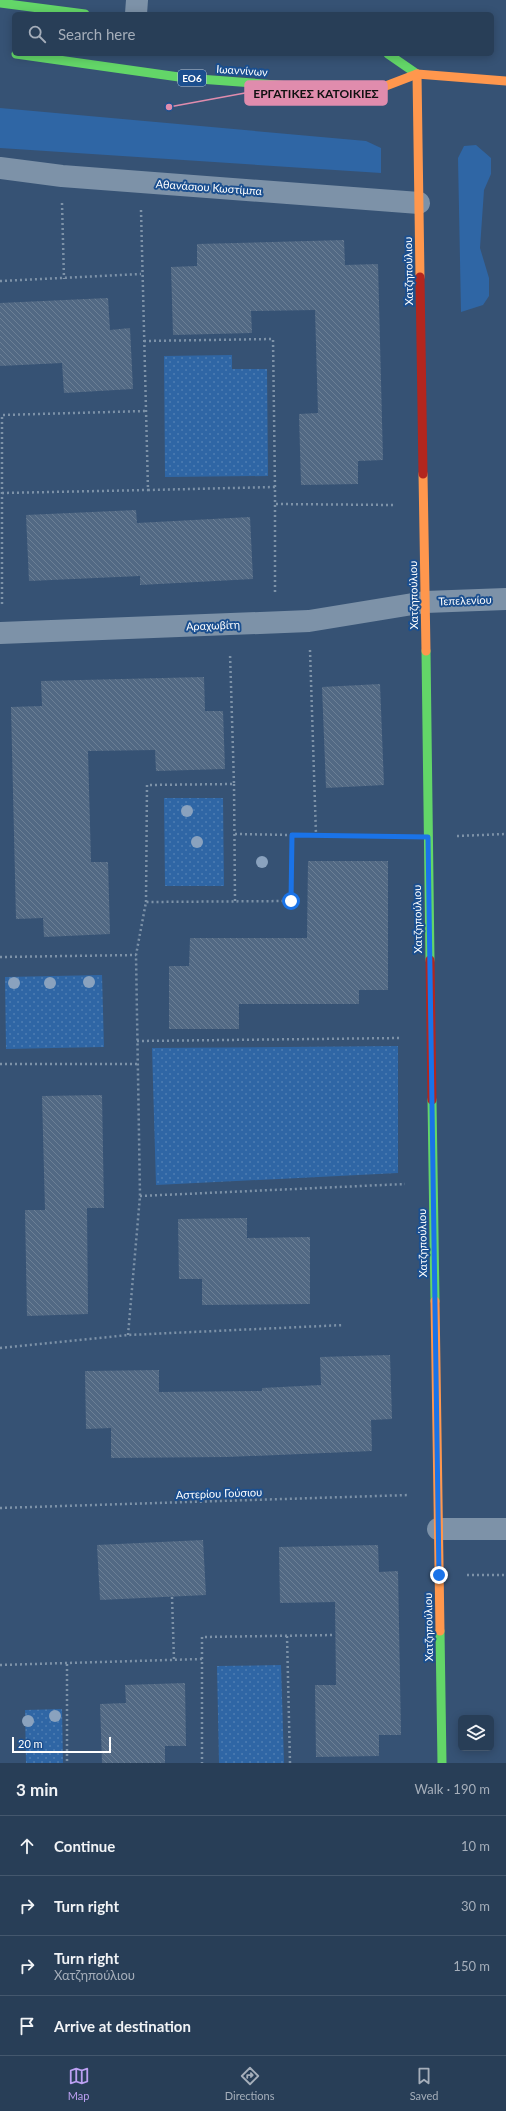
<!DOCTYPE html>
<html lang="en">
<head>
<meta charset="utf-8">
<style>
	:root { --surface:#283e57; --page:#30455d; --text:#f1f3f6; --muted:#a5aeba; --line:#44576d; --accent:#bca0f2 }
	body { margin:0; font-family:Lato,sans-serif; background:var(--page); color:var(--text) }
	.controls { position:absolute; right:12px; bottom:12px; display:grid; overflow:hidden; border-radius:6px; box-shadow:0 2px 10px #0003 }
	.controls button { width:36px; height:36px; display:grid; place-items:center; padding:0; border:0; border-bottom:1px solid var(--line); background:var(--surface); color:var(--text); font:20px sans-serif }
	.scale { position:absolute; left:12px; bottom:10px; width:99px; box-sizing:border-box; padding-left:4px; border:2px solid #fff; border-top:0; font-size:11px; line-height:14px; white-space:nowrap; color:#fff; -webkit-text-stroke:3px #1b4f8f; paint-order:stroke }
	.stop { position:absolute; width:12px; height:12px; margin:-9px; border:3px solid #1a73e8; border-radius:50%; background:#fff }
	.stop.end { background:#1a73e8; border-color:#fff; box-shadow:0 1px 4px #0008 }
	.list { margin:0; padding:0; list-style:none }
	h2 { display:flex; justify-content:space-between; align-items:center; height:52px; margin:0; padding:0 16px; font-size:17px }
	h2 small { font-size:13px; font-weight:400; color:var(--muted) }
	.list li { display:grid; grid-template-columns:26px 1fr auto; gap:12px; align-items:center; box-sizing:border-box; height:60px; padding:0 16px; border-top:1px solid var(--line) }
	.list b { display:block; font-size:15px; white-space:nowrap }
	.list p { margin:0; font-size:13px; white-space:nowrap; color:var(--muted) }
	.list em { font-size:13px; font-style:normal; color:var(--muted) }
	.icon { flex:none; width:22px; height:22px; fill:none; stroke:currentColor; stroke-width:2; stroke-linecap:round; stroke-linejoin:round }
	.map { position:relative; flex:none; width:506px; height:1763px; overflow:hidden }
	.search { position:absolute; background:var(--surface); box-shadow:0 2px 10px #0003; left:12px; right:12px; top:12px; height:44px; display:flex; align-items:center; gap:10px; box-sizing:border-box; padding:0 14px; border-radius:6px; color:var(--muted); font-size:15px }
	.sheet { height:292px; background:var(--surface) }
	nav { display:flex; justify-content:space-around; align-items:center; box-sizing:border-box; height:56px; border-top:1px solid var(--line); background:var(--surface); font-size:11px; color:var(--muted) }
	nav a { display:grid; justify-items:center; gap:2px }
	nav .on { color:var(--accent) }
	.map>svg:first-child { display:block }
	.grass { fill:url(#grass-dots) }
	.park { fill:#2f66a5 }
	.building { fill:url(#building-back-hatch) }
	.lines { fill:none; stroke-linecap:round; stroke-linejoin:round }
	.path { stroke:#7d92a8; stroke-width:2.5; stroke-dasharray:2 3; stroke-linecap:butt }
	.street { stroke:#7d92a8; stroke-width:22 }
	.fast { stroke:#63d668; stroke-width:9 }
	.slow { stroke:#ff974d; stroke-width:9 }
	.jam { stroke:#b3261e; stroke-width:9 }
	.tree { fill:#8aa2be }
	.route { stroke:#1a73e8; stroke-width:5 }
	.labels { text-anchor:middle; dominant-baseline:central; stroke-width:4; stroke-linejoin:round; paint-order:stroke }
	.shield { fill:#1b4f8f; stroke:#bbcadd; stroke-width:1 }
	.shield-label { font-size:10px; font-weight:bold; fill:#fff }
	.street-label { font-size:11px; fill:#fff; stroke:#1b4f8f }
	.leader { fill:none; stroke:#e08cad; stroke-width:1.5 }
	.callout-dot { fill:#e08cad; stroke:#1b4f8f; stroke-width:1.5 }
	.callout { fill:#e08cad; stroke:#e08cad; stroke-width:1.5 }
	.callout-label { font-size:12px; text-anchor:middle; font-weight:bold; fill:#111 }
</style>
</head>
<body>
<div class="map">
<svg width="506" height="1763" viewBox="0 0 506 1763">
	<defs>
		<pattern id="grass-dots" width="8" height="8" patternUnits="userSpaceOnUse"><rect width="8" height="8" fill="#2f66a5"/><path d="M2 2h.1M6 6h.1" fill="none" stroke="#4e7db2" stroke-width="1.8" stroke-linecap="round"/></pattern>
		<pattern id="building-back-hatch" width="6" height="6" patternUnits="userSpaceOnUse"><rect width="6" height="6" fill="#526984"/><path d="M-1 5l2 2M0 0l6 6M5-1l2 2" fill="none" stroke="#6c8096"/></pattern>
	</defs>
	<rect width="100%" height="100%" fill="#365274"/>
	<g class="grass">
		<polygon points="232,355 232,369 267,369 268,476 165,477 164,356"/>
		<polygon points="164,798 223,798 224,886 165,886"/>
		<polygon points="102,975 104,1047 6,1049 5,977"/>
		<polygon points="398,1046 398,1173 156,1185 152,1048"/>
		<polygon points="281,1665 284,1763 219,1763 217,1666"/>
		<polygon points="62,1709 63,1763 26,1763 25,1710"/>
	</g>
	<g class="park">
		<polygon points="0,108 366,141 381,148 381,173 0,148"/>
		<polygon points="476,145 491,158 491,174 484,190 480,248 489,278 489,296 483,305 461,312 458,158 464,146"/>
	</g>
	<g class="building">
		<polygon points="344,240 345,265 378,264 383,460 358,461 358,484 301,485 299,414 318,413 315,310 251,311 252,333 173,335 171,267 197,266 197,244"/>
		<polygon points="108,298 110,330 130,328 133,389 64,393 62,363 0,366 0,303"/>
		<polygon points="136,510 137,523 250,517 253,579 140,585 140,576 29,581 26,515"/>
		<polygon points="204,677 205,711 223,711 225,769 156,771 155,750 88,751 91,862 108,862 110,934 44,937 43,918 16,919 11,707 42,706 41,681"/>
		<polygon points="380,684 384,785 326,788 322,687"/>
		<polygon points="308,861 388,861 388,990 359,990 359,1004 239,1004 239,1029 169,1029 169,966 189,966 190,938 307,938"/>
		<polygon points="102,1095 104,1208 87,1208 88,1314 27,1316 25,1210 45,1210 42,1096"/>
		<polygon points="247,1218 247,1238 310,1237 310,1304 202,1305 202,1279 179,1279 178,1219"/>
		<polygon points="390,1355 392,1419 371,1420 372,1451 227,1457 111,1458 111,1428 86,1429 85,1371 159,1370 159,1392 262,1391 262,1388 321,1385 320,1357"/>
		<polygon points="203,1540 206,1595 100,1600 97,1545"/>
		<polygon points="378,1545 379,1572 398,1571 401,1735 379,1735 379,1756 316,1757 315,1685 336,1685 335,1602 280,1603 279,1547"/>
		<polygon points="185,1683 186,1746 165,1746 165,1763 102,1763 100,1704 126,1703 125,1685"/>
	</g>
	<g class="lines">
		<g class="path">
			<polyline points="62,203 64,279"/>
			<polyline points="141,210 148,490 275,487 275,595"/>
			<polyline points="0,281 141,274"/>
			<polyline points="144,341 273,339 275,487"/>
			<polyline points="2,493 148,490"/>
			<polyline points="276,504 395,505"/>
			<polyline points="2,604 2,415 146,411"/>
			<polyline points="310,650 316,835"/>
			<polyline points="234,784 235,901"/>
			<polyline points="235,834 292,835"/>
			<polyline points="457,836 506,834"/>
			<polyline points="146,902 147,785 234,784 230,653"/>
			<polyline points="0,957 136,955"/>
			<polyline points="137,1041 402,1038"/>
			<polyline points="0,1064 137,1064"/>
			<polyline points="140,1196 405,1184"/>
			<polyline points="128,1335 140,1196 136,955 146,902 291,901 292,835 400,837"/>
			<polyline points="0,1348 128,1335 344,1325"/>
			<polyline points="0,1508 409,1495"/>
			<polyline points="467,1575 506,1575"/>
			<polyline points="172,1597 174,1660"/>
			<polyline points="287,1636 290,1763"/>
			<polyline points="202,1659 202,1637 335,1635"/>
			<polyline points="67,1664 67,1763"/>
			<polyline points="0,1665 202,1659 202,1763"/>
		</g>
		<g class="street">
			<polyline points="136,14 137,0"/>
			<polyline points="0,168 62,176 419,203"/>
			<polyline points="0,633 309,621 425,602 506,599"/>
			<polyline points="438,1529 506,1529"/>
		</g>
		<g class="fast">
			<polyline points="0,3 85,14"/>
			<polyline points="16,54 186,78 370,92"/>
			<polyline points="388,54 417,74"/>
			<polyline points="426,651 430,960"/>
			<polyline points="432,1100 435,1301"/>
			<polyline points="440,1631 442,1763"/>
		</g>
		<g class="slow">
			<polyline points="417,74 420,277"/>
			<polyline points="370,92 417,74 506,81"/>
			<polyline points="423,474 426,651"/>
			<polyline points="435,1301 440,1631"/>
		</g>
		<g class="jam">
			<polyline points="420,277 423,474"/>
			<polyline points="430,960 432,1100"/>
		</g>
	</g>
	<g class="tree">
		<circle cx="187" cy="811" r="6"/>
		<circle cx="197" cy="842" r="6"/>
		<circle cx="262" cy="862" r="6"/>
		<circle cx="89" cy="982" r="6"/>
		<circle cx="14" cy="983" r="6"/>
		<circle cx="50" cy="983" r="6"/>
		<circle cx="55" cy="1716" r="6"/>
		<circle cx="28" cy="1721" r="6"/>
	</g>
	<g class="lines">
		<polyline class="route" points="291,901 292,835 428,837 439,1575"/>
	</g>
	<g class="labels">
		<rect class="shield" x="178" y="70" width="28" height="16" rx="3"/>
		<g class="shield-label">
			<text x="192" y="78">ΕΟ6</text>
		</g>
		<g class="street-label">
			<text transform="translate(242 70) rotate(4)">Ιωαννίνων</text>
			<text transform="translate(209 187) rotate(4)">Αθανάσιου Κωστίμπα</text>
			<text transform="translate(408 271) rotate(-91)">Χατζηπούλιου</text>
			<text transform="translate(413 595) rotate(-91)">Χατζηπούλιου</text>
			<text transform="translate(465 600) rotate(-2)">Τεπελενίου</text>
			<text transform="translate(213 625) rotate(-2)">Αραχωβίτη</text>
			<text transform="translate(417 919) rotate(-91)">Χατζηπούλιου</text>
			<text transform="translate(422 1243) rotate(-91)">Χατζηπούλιου</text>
			<text transform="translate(219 1493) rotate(-2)">Αστερίου Γούσιου</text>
			<text transform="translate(428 1627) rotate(-91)">Χατζηπούλιου</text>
		</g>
	</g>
	<path class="leader" d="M169 107L245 93"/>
	<circle class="callout-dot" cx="169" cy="107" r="4"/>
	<rect class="callout" x="245" y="81" width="142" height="24" rx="4"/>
	<g class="callout-label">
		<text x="316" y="98">ΕΡΓΑΤΙΚΕΣ ΚΑΤΟΙΚΙΕΣ</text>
	</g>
</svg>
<div class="controls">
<button><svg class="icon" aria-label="layers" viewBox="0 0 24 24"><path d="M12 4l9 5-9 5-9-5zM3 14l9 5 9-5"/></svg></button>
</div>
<div class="scale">20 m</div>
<div class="stop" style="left:291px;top:901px"></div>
<div class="stop end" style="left:439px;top:1575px"></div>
<div class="search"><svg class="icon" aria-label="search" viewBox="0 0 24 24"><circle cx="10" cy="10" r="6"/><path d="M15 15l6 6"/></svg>Search here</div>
</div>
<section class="sheet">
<h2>3 min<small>Walk · 190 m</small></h2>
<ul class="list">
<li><svg class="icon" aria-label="ahead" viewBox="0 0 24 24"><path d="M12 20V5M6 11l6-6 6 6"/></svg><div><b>Continue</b></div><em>10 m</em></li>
<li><svg class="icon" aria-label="right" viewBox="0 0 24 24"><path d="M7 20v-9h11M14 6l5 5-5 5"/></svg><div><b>Turn right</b></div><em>30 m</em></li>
<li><svg class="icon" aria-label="right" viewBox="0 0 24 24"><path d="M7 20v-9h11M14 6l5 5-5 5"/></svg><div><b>Turn right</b><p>Χατζηπούλιου</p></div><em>150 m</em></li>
<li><svg class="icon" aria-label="arrive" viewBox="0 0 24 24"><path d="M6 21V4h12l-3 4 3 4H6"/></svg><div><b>Arrive at destination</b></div></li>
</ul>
</section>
<nav>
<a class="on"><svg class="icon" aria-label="map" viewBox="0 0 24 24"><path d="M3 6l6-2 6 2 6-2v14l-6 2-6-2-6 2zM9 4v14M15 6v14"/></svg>Map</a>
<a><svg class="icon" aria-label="directions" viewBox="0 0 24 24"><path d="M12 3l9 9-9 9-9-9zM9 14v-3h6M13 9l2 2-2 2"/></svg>Directions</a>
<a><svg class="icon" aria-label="saved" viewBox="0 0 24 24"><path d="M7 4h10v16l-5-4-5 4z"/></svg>Saved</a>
</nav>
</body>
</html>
